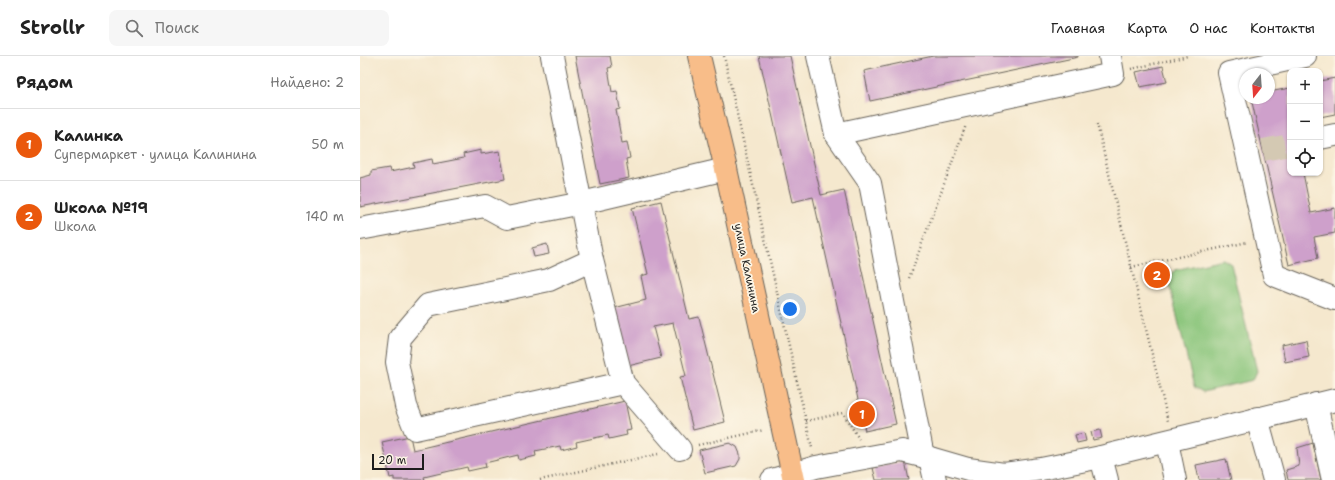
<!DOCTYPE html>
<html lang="ru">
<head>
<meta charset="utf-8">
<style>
	:root { --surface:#fff; --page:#f6f6f6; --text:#222; --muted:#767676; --line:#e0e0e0; --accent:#ea580c }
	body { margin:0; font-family:"Shantell Sans",sans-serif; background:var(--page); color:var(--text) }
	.controls { position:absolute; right:12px; top:12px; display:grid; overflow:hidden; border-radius:8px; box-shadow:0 1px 3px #0004 }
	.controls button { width:36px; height:36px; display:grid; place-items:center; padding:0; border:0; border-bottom:1px solid var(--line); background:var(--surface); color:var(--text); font:20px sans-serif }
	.compass { position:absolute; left:879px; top:12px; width:36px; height:36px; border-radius:50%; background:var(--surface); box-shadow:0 1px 3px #0004; rotate:197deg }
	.scale { position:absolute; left:12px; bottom:10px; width:52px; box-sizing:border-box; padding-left:4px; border:2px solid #1c1c1c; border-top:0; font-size:11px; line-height:14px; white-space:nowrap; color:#1c1c1c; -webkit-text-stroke:3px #fcf5e5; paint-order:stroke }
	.you { position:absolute; left:430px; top:253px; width:14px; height:14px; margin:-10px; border:3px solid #fff; border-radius:50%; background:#1a73e8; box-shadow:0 0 0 6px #1a73e833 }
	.badge { display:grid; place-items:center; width:26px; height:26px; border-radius:50%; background:var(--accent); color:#fff; font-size:13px; font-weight:700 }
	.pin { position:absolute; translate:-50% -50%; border:2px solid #fff; box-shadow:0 1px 4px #0006 }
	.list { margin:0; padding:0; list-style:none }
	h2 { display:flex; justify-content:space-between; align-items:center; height:52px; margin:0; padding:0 16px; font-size:17px }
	h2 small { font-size:13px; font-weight:400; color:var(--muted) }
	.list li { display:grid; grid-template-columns:26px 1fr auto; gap:12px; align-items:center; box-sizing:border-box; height:72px; padding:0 16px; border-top:1px solid var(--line) }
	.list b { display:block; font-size:15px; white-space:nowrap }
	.list p { margin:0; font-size:13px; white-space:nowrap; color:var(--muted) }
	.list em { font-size:13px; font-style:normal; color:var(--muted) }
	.icon { flex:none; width:22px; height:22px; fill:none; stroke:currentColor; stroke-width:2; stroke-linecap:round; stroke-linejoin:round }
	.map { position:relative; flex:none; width:975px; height:424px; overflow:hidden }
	header { display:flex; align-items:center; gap:24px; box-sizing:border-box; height:56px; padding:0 20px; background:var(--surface); border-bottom:1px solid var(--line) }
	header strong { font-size:19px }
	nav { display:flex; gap:22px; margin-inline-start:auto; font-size:14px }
	.search { width:280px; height:36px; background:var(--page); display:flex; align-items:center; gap:10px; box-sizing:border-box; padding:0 14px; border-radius:8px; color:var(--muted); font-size:15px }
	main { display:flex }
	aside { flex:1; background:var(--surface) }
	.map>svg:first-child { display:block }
	.green { fill:#89c57a; stroke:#52704b }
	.building { fill:#cea0cb }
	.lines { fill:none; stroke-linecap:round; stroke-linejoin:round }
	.minor-tunnel { stroke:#d4c9b3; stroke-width:22; stroke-dasharray:22 11; stroke-linecap:butt }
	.minor-casing { stroke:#68635a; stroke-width:24 }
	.major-casing { stroke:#68635a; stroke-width:24 }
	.path { stroke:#68635a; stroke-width:2.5; stroke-dasharray:1 3; stroke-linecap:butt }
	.minor { stroke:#fff; stroke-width:22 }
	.major { stroke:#f8bd89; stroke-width:22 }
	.labels { text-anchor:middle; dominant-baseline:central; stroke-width:3.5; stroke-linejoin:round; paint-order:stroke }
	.street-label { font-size:11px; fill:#1c1c1c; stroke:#fcf5e5 }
</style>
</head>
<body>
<header>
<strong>Strollr</strong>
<div class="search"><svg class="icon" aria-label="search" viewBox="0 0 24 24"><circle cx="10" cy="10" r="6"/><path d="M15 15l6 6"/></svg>Поиск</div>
<nav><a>Главная</a><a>Карта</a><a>О нас</a><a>Контакты</a></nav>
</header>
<main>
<aside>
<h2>Рядом<small>Найдено: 2</small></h2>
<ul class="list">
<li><span class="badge">1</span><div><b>Калинка</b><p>Супермаркет · улица Калинина</p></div><em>50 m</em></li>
<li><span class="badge">2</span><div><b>Школа №19</b><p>Школа</p></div><em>140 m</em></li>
</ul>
</aside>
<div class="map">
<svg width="975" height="424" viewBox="0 0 975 424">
	<rect width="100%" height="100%" fill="#fcf5e5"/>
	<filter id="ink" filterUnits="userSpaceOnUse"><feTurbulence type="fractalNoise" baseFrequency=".025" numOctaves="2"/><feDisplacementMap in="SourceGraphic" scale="8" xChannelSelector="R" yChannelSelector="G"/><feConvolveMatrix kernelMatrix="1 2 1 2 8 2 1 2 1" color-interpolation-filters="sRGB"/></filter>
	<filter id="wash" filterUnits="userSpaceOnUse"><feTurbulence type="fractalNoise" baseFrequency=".012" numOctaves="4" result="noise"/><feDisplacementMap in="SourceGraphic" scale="16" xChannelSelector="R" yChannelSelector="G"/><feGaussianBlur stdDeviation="0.9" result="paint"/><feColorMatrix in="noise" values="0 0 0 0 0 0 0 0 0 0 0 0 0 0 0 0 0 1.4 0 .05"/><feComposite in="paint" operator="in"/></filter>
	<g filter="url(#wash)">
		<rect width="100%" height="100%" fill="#f5e8ce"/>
		<polygon class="green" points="863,203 871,208 897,315 893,324 843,336 834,331 808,223 815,214"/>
		<g id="blocks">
			<g class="building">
				<polygon points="215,0 250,0 252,11 248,12 252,36 257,35 260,53 256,54 262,87 267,86 270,102 266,103 269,122 240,128"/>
				<polygon points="399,0 430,0 461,139 484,134 536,368 505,375 453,141 432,146"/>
				<polygon points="573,0 718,0 718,1 510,45 504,15"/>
				<polygon points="803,10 807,26 780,31 776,16"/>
				<polygon points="975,22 975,58 960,61 960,25"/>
				<polygon points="930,32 930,117 943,117 951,157 975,152 975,177 954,181 958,202 929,209 891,42 909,42 909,36"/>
				<polygon points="121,94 121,98 140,95 145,123 0,151 0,122 11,119 11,115 29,112 30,116 54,111 53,107 72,103 73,108 104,102 103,98"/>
				<polygon points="301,145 329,263 339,261 365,366 333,374 320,321 326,320 313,267 293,271 301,302 268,310 254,252 286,244 281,220 288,218 272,152"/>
				<polygon points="187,188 189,198 174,201 172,192"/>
				<polygon points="946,284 949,301 925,306 922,289"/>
				<polygon points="265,345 271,374 266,375 267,379 249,383 248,379 216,386 217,390 201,394 200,390 175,395 176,400 159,404 158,399 125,407 126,411 108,415 107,411 64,421 65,424 34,424 34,421 30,422 22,386 50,380 53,394"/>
				<polygon points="740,374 742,382 733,384 731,376"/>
				<polygon points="724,377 726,385 717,387 715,379"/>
				<polygon points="370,387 377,391 380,398 380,403 376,410 345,417 339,394"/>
				<polygon points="953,387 961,424 928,424 926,414 939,410 937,392"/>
				<polygon points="866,403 871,424 839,424 836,409"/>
				<polygon points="545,405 549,424 516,424 513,412"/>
			</g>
		</g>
	</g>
	<g filter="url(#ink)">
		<use href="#blocks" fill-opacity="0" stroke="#68635a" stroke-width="1"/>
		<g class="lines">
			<polyline class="minor-tunnel" points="903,94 930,89"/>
			<defs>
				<g id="minor">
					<polyline points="192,0 232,204 263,327 320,393"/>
					<polyline points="458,0 476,78 510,127 563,400"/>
					<polyline points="945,0 869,17 914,219 975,243"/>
					<polyline points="476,78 753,18 750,0"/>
					<polyline points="960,82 975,79"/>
					<polyline points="0,173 125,150 147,162 222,147 366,113"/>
					<polyline points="232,204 189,224 68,249 40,282 37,306 46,350 55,373 263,327"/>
					<polyline points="956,348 973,424"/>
					<polyline points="897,362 914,424"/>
					<polyline points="807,386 815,424"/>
					<polyline points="741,401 747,424"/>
					<polyline points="570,402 575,424"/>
					<polyline points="412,424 456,411 542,395 570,402 608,413 644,418 681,413 741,401 975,344"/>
				</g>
				<polyline id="major" points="339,0 366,113 434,424"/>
			</defs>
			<use href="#minor" class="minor-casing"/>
			<use href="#major" class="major-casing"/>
			<g class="path">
				<polyline points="364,0 452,392"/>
				<polyline points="771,13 828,0"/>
				<polyline points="737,68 808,365"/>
				<polyline points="771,211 888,186"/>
				<polyline points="549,222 606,69"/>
				<polyline points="446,365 483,357 499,383"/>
				<polyline points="338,389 404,374"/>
				<polyline points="180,424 298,398"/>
			</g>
			<use href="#minor" class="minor"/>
			<use href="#major" class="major"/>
		</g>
	</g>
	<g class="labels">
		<g class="street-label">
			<text transform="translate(387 212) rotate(78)">улица Калинина</text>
		</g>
	</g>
</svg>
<div class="controls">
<button>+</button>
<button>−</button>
<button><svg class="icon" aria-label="locate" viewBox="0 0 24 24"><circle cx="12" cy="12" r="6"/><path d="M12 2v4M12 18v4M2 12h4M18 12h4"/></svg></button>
</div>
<svg class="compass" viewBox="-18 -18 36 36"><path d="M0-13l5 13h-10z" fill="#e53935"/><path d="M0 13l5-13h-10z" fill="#767676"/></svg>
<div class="scale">20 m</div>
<div class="you"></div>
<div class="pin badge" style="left:502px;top:358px">1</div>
<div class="pin badge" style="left:797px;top:219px">2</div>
</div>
</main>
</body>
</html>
